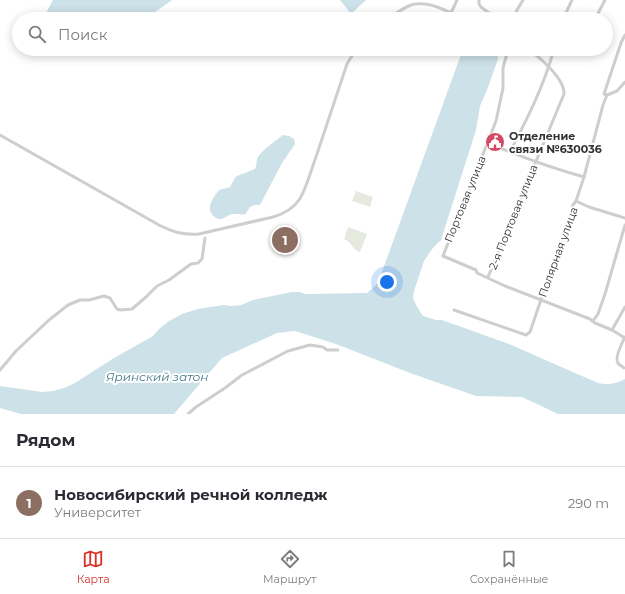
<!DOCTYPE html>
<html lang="ru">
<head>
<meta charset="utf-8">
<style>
	:root { --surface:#fff; --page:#f2f2f3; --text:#2b2b33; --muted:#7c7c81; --line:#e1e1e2; --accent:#d93025 }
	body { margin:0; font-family:Montserrat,sans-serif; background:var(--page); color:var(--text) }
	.you { position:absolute; left:387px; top:282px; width:14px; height:14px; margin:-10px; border:3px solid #fff; border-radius:50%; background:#1a73e8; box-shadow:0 0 0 6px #1a73e833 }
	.badge { display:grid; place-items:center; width:26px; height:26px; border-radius:50%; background:var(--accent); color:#fff; font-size:13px; font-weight:700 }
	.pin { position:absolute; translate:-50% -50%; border:2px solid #fff; box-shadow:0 1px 4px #0006 }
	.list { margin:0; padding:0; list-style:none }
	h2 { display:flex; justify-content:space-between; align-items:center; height:52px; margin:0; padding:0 16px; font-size:17px }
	h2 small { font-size:13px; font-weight:400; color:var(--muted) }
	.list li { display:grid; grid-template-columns:26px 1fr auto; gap:12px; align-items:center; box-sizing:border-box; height:72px; padding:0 16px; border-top:1px solid var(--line) }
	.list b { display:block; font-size:15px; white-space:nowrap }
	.list p { margin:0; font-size:13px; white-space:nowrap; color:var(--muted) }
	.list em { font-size:13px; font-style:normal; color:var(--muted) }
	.icon { flex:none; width:22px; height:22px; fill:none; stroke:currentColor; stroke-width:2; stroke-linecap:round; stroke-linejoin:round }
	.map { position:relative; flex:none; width:625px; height:414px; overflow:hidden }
	.search { position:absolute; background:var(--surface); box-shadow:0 2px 10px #0003; left:12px; right:12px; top:12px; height:44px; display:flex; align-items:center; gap:10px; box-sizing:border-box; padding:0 14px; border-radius:22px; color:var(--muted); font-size:15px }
	.sheet { height:124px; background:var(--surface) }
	nav { display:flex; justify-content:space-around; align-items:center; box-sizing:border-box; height:56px; border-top:1px solid var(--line); background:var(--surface); font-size:11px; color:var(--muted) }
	nav a { display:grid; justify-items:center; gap:2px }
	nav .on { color:var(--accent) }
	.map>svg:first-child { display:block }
	.green { fill:#e5e9de }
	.water { fill:#cde1e8 }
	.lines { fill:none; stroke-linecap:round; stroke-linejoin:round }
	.minor { stroke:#cecece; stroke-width:3 }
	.labels { text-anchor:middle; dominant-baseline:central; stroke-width:4; stroke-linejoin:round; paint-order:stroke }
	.poi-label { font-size:11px; font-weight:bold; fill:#313131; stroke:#fff; text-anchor:start }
	.street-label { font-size:11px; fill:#313131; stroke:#fff }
	.water-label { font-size:12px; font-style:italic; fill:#47798b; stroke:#fff }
</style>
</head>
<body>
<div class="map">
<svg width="625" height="414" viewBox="0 0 625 414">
	<rect width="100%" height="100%" fill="#fff"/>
	<g class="green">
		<polygon points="356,191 373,197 370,207 352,201"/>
		<path d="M348,227L367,234L360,252C352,250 352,242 344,239Z"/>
	</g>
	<g class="water">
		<polygon points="53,0 172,0 145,19 46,19 45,15"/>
		<polygon points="340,0 366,0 351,14"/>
		<path d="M63,49H103C91,54 73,60 63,49Z"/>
		<path d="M463,49H497L498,59L487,90L480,106L476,130L441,240L433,248L424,261L414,291L413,298L417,307L423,316L436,320H442L509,344L598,383C610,385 615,384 625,379V414H558L522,397L476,396L410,373L336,344L295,331L277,333L222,358L174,414H21L0,408V386L42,392L53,391L64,388L75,383L114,358L153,336L159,329L169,321L182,314L198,309L223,305L231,306L241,305L253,300L292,292H300L305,294L367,293L378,283Z"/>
		<path d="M283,135L289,136L294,139L295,144L282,163L260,205C251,205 250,206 246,214C239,215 239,214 233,214C228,214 224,220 219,219C215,218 213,216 211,213C207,205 214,197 219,190L230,187L235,178L237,176L255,169C257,165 256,160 258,157C263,149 276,141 283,135Z"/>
	</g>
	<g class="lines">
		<g class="minor">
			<polyline points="479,0 479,4 481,7 497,19"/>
			<polyline points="451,13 457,0"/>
			<path d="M387,19C395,14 403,8 411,5C428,0 448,11 462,19"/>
			<polyline points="513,19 517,10 523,0"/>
			<polyline points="563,19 572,0"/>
			<polyline points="595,19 605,0"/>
			<polyline points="625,35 621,43 604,94 607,95 617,91 625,82"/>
			<polyline points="507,49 506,57 503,68 503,88 496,121 443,256 476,270 477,273 505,286 590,319 595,323 612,330 625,338"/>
			<path d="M0,135L159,225C173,232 182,235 199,234L273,217C283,214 293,209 299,200C306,190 312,167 317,154C327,124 337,94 347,64L356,49"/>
			<path d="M488,143C519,156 551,168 584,177"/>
			<path d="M510,152C527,119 544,86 554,49"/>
			<polyline points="576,201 589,207 625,218"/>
			<path d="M488,277L564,94C565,79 539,56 527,49"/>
			<polyline points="454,310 523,334 526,335 530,332 571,211 573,205 576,201 584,177 603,105 607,95"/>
			<polyline points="593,321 598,314 605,294 625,225"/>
			<polyline points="612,330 625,307"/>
			<path d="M624,368C622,366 619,365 618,363C614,358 622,343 625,337"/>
			<polyline points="0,370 16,351 49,320 68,305 80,300 89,300 104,296 110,298 117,309 120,310 132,309 146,297 157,286 169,280 191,264 198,263 202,259 205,238"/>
			<polyline points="188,414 196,407 225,388 242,375 288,351 310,345 323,347 327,350 338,350"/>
		</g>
	</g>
	<defs>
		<symbol id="civic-disc" viewBox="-11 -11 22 22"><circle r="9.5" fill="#d34863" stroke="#fff"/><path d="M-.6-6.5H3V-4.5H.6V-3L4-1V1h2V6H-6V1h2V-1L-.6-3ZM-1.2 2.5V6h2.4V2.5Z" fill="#fff"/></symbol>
	</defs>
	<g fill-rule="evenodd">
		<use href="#civic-disc" x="484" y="131" width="22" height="22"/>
	</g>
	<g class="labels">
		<g class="poi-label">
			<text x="509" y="136">Отделение<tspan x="509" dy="13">связи №630036</tspan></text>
		</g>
		<g class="street-label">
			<text transform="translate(465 199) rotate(-68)">Портовая улица</text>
			<text transform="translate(513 217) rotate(-68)">2-я Портовая улица</text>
			<text transform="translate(558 252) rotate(-70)">Полярная улица</text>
		</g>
		<g class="water-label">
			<text x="157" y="376">Яринский затон</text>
		</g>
	</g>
</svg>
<div class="you"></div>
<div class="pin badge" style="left:285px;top:240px;background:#8d6e63">1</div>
<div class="search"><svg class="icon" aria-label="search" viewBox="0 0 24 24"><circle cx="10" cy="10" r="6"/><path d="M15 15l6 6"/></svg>Поиск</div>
</div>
<section class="sheet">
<h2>Рядом<small></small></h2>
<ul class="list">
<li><span class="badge" style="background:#8d6e63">1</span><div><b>Новосибирский речной колледж</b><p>Университет</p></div><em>290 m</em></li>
</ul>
</section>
<nav>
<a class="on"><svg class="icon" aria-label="map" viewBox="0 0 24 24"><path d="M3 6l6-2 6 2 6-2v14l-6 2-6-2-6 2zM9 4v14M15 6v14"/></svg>Карта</a>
<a><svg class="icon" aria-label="directions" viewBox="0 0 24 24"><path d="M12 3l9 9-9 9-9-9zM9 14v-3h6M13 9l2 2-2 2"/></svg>Маршрут</a>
<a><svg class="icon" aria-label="saved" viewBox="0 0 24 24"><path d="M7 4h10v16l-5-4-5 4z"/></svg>Сохранённые</a>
</nav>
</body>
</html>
